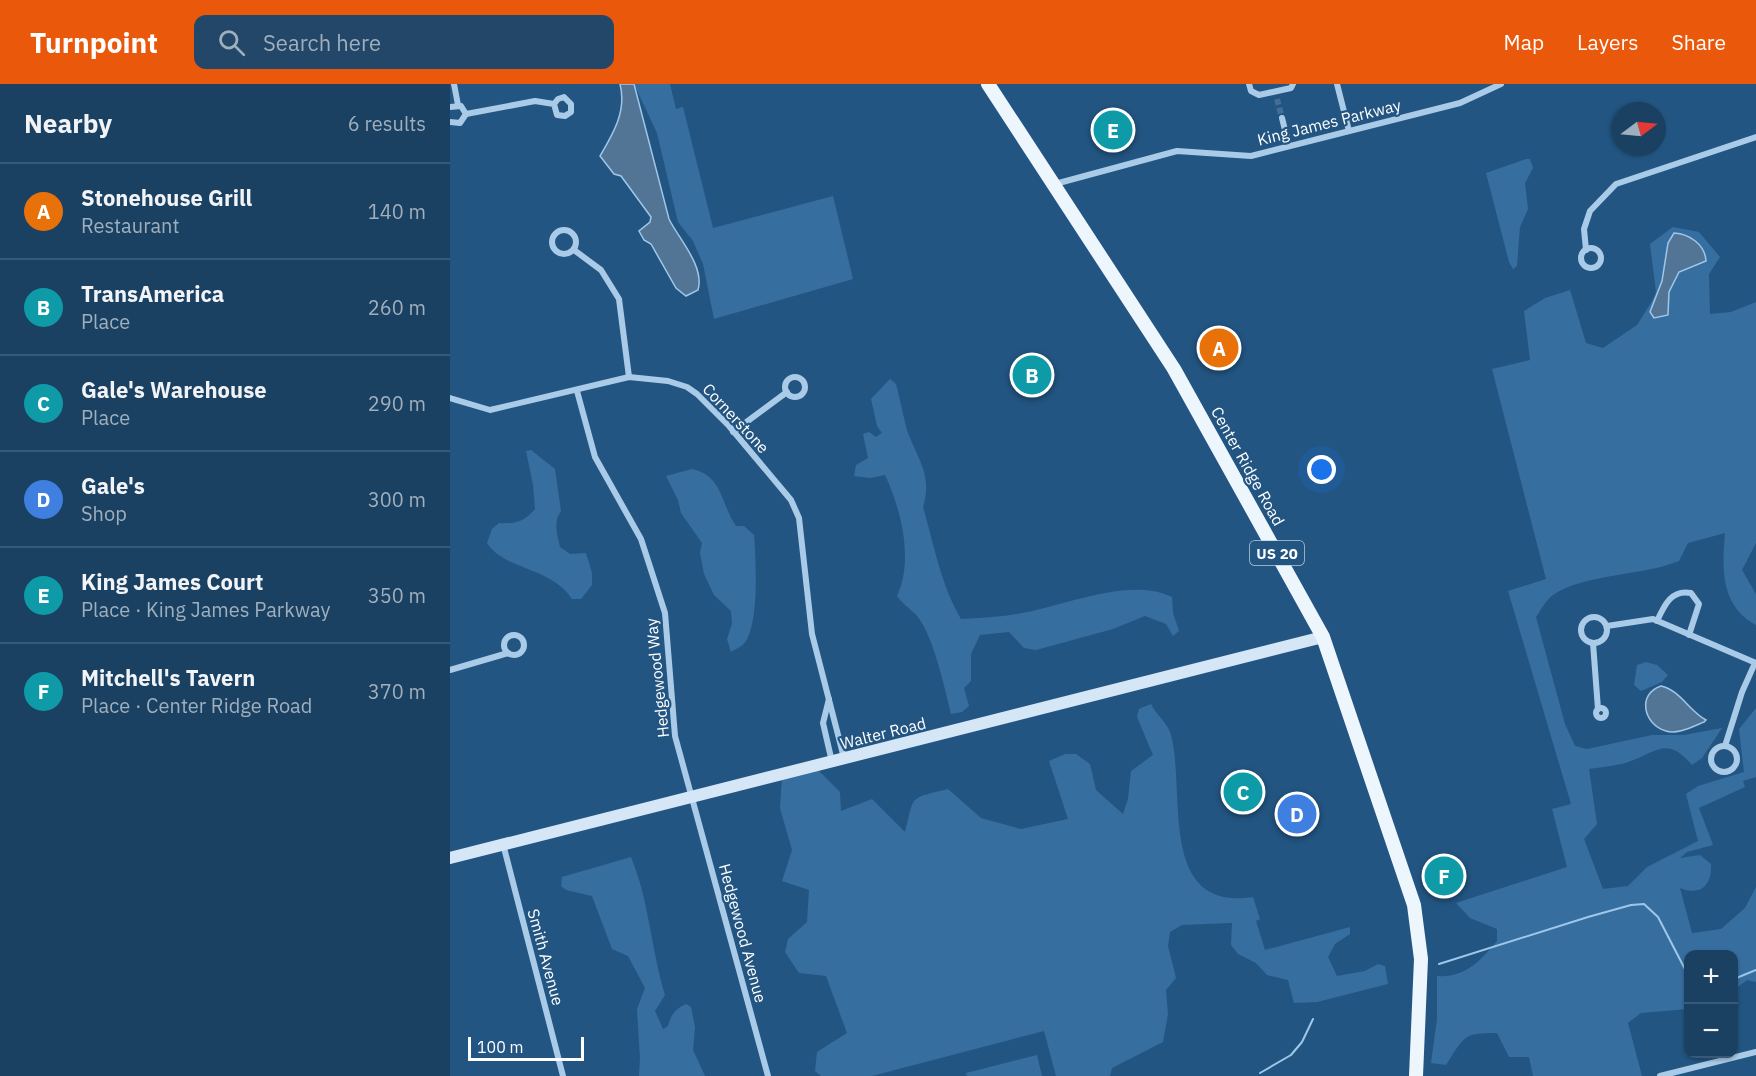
<!DOCTYPE html>
<html lang="en">
<head>
<meta charset="utf-8">
<style>
	:root { --surface:#1a4062; --page:#234768; --text:#f1f3f6; --muted:#9fafbe; --line:#385977; --accent:#ea580c }
	body { margin:0; font-family:"IBM Plex Sans",sans-serif; background:var(--page); color:var(--text) }
	.controls { position:absolute; right:18px; bottom:18px; display:grid; overflow:hidden; border-radius:12px; box-shadow:0 2px 4px #0004 }
	.controls button { width:54px; height:54px; display:grid; place-items:center; padding:0; border:0; border-bottom:2px solid var(--line); background:var(--surface); color:var(--text); font:30px sans-serif }
	.compass { position:absolute; left:1162px; top:18px; width:54px; height:54px; border-radius:50%; background:var(--surface); box-shadow:0 2px 4px #0004; rotate:74deg }
	.scale { position:absolute; left:18px; bottom:15px; width:116px; box-sizing:border-box; padding-left:6px; border:3px solid #fff; border-top:0; font-size:16px; line-height:21px; white-space:nowrap; color:#fff; -webkit-text-stroke:4px #235582; paint-order:stroke }
	.you { position:absolute; left:872px; top:386px; width:21px; height:21px; margin:-15px; border:4px solid #fff; border-radius:50%; background:#1a73e8; box-shadow:0 0 0 9px #1a73e833 }
	.badge { display:grid; place-items:center; width:39px; height:39px; border-radius:50%; background:var(--accent); color:#fff; font-size:20px; font-weight:700 }
	.pin { position:absolute; translate:-50% -50%; border:3px solid #fff; box-shadow:0 2px 6px #0006 }
	.list { margin:0; padding:0; list-style:none }
	h2 { display:flex; justify-content:space-between; align-items:center; height:78px; margin:0; padding:0 24px; font-size:26px }
	h2 small { font-size:20px; font-weight:400; color:var(--muted) }
	.list li { display:grid; grid-template-columns:39px 1fr auto; gap:18px; align-items:center; box-sizing:border-box; height:96px; padding:0 24px; border-top:2px solid var(--line) }
	.list b { display:block; font-size:22px; white-space:nowrap }
	.list p { margin:0; font-size:20px; white-space:nowrap; color:var(--muted) }
	.list em { font-size:20px; font-style:normal; color:var(--muted) }
	.icon { flex:none; width:33px; height:33px; fill:none; stroke:currentColor; stroke-width:2; stroke-linecap:round; stroke-linejoin:round }
	.map { position:relative; flex:none; width:1306px; height:992px; overflow:hidden }
	header { display:flex; align-items:center; gap:36px; box-sizing:border-box; height:84px; padding:0 30px; background:var(--accent); color:#fff }
	header strong { font-size:28px }
	nav { display:flex; gap:33px; margin-inline-start:auto; font-size:21px }
	.search { width:420px; height:54px; background:var(--page); display:flex; align-items:center; gap:15px; box-sizing:border-box; padding:0 21px; border-radius:12px; color:var(--muted); font-size:22px }
	main { display:flex }
	aside { flex:1; background:var(--surface) }
	.map>svg:first-child { display:block }
	.green { fill:#376ea0 }
	.water { fill:#527596; stroke:#9ec7e9; stroke-width:1.5 }
	.lines { fill:none; stroke-linecap:round; stroke-linejoin:round }
	.stream { stroke:#9ec7e9; stroke-width:2 }
	.street-tunnel { stroke:#446e95; stroke-width:6; stroke-dasharray:6 3; stroke-linecap:butt }
	.street { stroke:#aacbe8; stroke-width:6 }
	.secondary { stroke:#d5e6f6; stroke-width:12 }
	.primary { stroke:#edf5fd; stroke-width:14 }
	.labels { text-anchor:middle; dominant-baseline:central; stroke-width:4.5; stroke-linejoin:round; paint-order:stroke }
	.shield { fill:#235582; stroke:#bdccda; stroke-width:1.5 }
	.shield-label { font-size:15px; font-weight:bold; fill:#fff }
	.street-label { font-size:16px; fill:#fff; stroke:#235582 }
</style>
</head>
<body>
<header>
<strong>Turnpoint</strong>
<div class="search"><svg class="icon" aria-label="search" viewBox="0 0 24 24"><circle cx="10" cy="10" r="6"/><path d="M15 15l6 6"/></svg>Search here</div>
<nav><a>Map</a><a>Layers</a><a>Share</a></nav>
</header>
<main>
<aside>
<h2>Nearby<small>6 results</small></h2>
<ul class="list">
<li><span class="badge" style="background:#e8710a">A</span><div><b>Stonehouse Grill</b><p>Restaurant</p></div><em>140 m</em></li>
<li><span class="badge" style="background:#0f9aa8">B</span><div><b>TransAmerica</b><p>Place</p></div><em>260 m</em></li>
<li><span class="badge" style="background:#0f9aa8">C</span><div><b>Gale's Warehouse</b><p>Place</p></div><em>290 m</em></li>
<li><span class="badge" style="background:#3f7fe0">D</span><div><b>Gale's</b><p>Shop</p></div><em>300 m</em></li>
<li><span class="badge" style="background:#0f9aa8">E</span><div><b>King James Court</b><p>Place · King James Parkway</p></div><em>350 m</em></li>
<li><span class="badge" style="background:#0f9aa8">F</span><div><b>Mitchell's Tavern</b><p>Place · Center Ridge Road</p></div><em>370 m</em></li>
</ul>
</aside>
<div class="map">
<svg width="1306" height="992" viewBox="0 0 1306 992">
	<rect width="100%" height="100%" fill="#235582"/>
	<g class="green">
		<polygon points="184,0 220,0 226,25 233,23 263,144 383,112 403,195 264,235 253,180 243,157 228,138 207,49"/>
		<polygon points="1076,75 1080,75 1083,84 1075,99 1078,125 1070,143 1067,182 1063,185 1059,178 1036,89"/>
		<path d="M1223,143L1249,148L1270,173L1259,190L1260,230L1281,228L1306,218V459L1292,486L1306,510V541C1270,522 1272,483 1275,449L1238,459L1229,477C1192,492 1133,490 1103,511C1096,516 1091,526 1086,533L1115,640L1125,662L1137,665L1202,651H1234L1272,644L1252,674L1242,681C1218,653 1209,666 1181,677C1168,682 1152,683 1139,685L1147,740L1134,755L1153,805L1178,802L1197,783L1248,757L1236,710L1248,702L1294,688L1289,645L1306,624V693L1293,697L1295,703L1249,724L1263,761L1237,768L1230,774L1250,771L1261,780C1262,803 1250,812 1230,804L1242,849L1271,845L1295,824L1306,803V898L1297,896L1284,906V870H1238V925L1191,929L1178,939L1192,992H1083L1079,973H1059L1047,949C1012,949 1015,952 996,981L981,979L987,935V892C1015,894 1030,877 1047,857V845L1020,834L1006,819L1117,783L1102,725L1121,720L1058,507L1096,495L1042,285L1080,276L1074,227L1095,214L1120,206L1136,259L1153,264L1187,241L1202,217L1206,208L1200,160Z"/>
		<path d="M440,295L446,300C450,315 453,331 457,346C467,375 483,390 473,423C484,461 491,501 511,535C530,534 549,533 567,530C612,523 680,492 722,513L723,529L729,547L723,552L716,540L695,532L663,545L586,566L574,564L559,548L530,551L521,570V597L514,604L519,622L512,628L501,630C495,606 482,543 463,528C457,522 452,519 447,512C464,476 451,425 435,391L420,394L404,392L406,381L418,374L413,350L419,348L426,353L432,349L427,342L421,315Z"/>
		<path d="M81,366L105,385L111,427C103,438 107,450 110,463L120,470L136,469L142,489V501L131,515H122C102,483 54,486 37,459L42,445L49,439C66,440 74,438 85,425L83,401L76,367Z"/>
		<path d="M242,385C273,392 270,418 286,442H294L304,451C306,476 309,536 296,557C293,562 286,565 281,568L277,555L282,540L281,527L264,511L254,490L250,469L252,459L231,429L228,416L216,392Z"/>
		<polygon points="1196,578 1207,581 1218,591 1212,598 1191,607 1184,601 1187,581"/>
		<path d="M701,620C706,631 718,639 721,651C736,708 707,828 803,813L810,835L806,837L815,866L900,843V850L885,860L878,873L887,892L915,887L928,880L935,882L938,900L867,918L844,919L838,896L817,891L806,879L788,870L781,861L782,839L732,841L720,848L718,862L726,894L716,906L718,930L713,958L662,984L660,992H606L594,947L422,992H371L365,987L367,968L397,949L376,892L349,889L335,868L338,855L357,838L359,806L332,797L342,766L330,724L332,693L367,685L390,708L391,727L422,715L455,748C465,711 457,715 498,705L531,734L571,745L618,735L599,677L615,670H626L640,680L646,706L673,730L678,715L681,687L703,671L687,633L689,625Z"/>
		<path d="M181,773C199,816 201,865 215,911L205,927L213,945L218,942C221,931 225,925 236,920L241,923L245,943L243,966L255,992H189L190,974L187,925L195,904L178,872L162,865L142,812L116,806L111,802L112,793Z"/>
		<polygon points="587,971 592,992 517,992 516,989"/>
	</g>
	<g class="water">
		<path d="M170,0H184L219,135C228,154 255,182 248,206L236,212L226,204L201,160L194,156L189,147L200,138L201,133L171,92L164,90L150,72C163,50 177,27 170,0Z"/>
		<path d="M1224,149C1239,150 1255,160 1256,177L1229,188L1219,208L1218,231L1204,234L1200,228L1212,197L1218,159Z"/>
		<path d="M1211,602C1230,606 1239,627 1256,636L1254,638C1244,642 1227,651 1216,647C1193,640 1187,610 1211,602Z"/>
	</g>
	<g class="lines">
		<g class="stream">
			<polyline points="989,880 1138,833 1181,821 1194,820 1208,833 1238,891"/>
			<polyline points="1284,895 1306,886"/>
			<polyline points="810,989 841,971 852,958 863,935"/>
		</g>
		<polyline class="street-tunnel" points="827,15 832,34"/>
		<g class="street">
			<polyline points="4,0 8,21"/>
			<polyline points="799,0 801,7 809,11 841,4 843,0"/>
			<polyline points="887,0 899,47"/>
			<polyline points="0,23 11,22 16,30 10,39 0,38"/>
			<polyline points="16,30 85,17 104,20 108,15 114,13 121,20 121,28 115,32 107,31 104,20"/>
			<polyline points="832,34 839,62"/>
			<polyline points="605,100 727,67 801,72 1010,19 1051,0"/>
			<circle cx="114" cy="158" r="12"/>
			<circle cx="1141" cy="174" r="10"/>
			<polyline points="124,166 151,186 169,215 179,293"/>
			<polyline points="1136,166 1134,145 1140,127 1166,100 1306,53"/>
			<circle cx="345" cy="303" r="10"/>
			<polyline points="127,307 145,373 191,455 215,529 225,652 318,992"/>
			<polyline points="0,314 40,326 179,293 218,297 237,303 247,310 279,342 341,416 349,434 362,550 394,674"/>
			<polyline points="283,348 337,308"/>
			<circle cx="1144" cy="546" r="13"/>
			<path d="M1207,537C1214,522 1221,505 1241,509L1249,520L1239,551"/>
			<polyline points="1157,542 1203,535 1306,579"/>
			<circle cx="64" cy="561" r="10"/>
			<polyline points="1143,559 1148,625"/>
			<polyline points="0,586 58,569"/>
			<polyline points="379,615 373,639 382,678"/>
			<circle cx="1151" cy="629" r="5"/>
			<circle cx="1274" cy="675" r="13"/>
			<polyline points="1275,662 1292,608 1305,579"/>
			<polyline points="53,760 113,992"/>
			<polyline points="1210,992 1306,968"/>
		</g>
		<polyline class="secondary" points="0,774 873,553"/>
		<polyline class="primary" points="538,0 724,285 873,553 964,821 971,875 966,992"/>
	</g>
	<g class="labels">
		<rect class="shield" x="800" y="457" width="54" height="24" rx="4.5"/>
		<g class="shield-label">
			<text x="827" y="469">US 20</text>
		</g>
		<g class="street-label">
			<text transform="translate(879 38) rotate(-14)">King James Parkway</text>
			<text transform="translate(286 334) rotate(47)">Cornerstone</text>
			<text transform="translate(798 382) rotate(61)">Center Ridge Road</text>
			<text transform="translate(207 594) rotate(-96)">Hedgewood Way</text>
			<text transform="translate(433 649) rotate(-14)">Walter Road</text>
			<text transform="translate(293 849) rotate(75)">Hedgewood Avenue</text>
			<text transform="translate(96 873) rotate(75)">Smith Avenue</text>
		</g>
	</g>
</svg>
<div class="controls">
<button>+</button>
<button>−</button>
</div>
<svg class="compass" viewBox="-18 -18 36 36"><path d="M0-13l5 13h-10z" fill="#e53935"/><path d="M0 13l5-13h-10z" fill="#9fafbe"/></svg>
<div class="scale">100 m</div>
<div class="you"></div>
<div class="pin badge" style="left:769px;top:264px;background:#e8710a">A</div>
<div class="pin badge" style="left:582px;top:291px;background:#0f9aa8">B</div>
<div class="pin badge" style="left:793px;top:708px;background:#0f9aa8">C</div>
<div class="pin badge" style="left:847px;top:730px;background:#3f7fe0">D</div>
<div class="pin badge" style="left:663px;top:46px;background:#0f9aa8">E</div>
<div class="pin badge" style="left:994px;top:792px;background:#0f9aa8">F</div>
</div>
</main>
</body>
</html>
